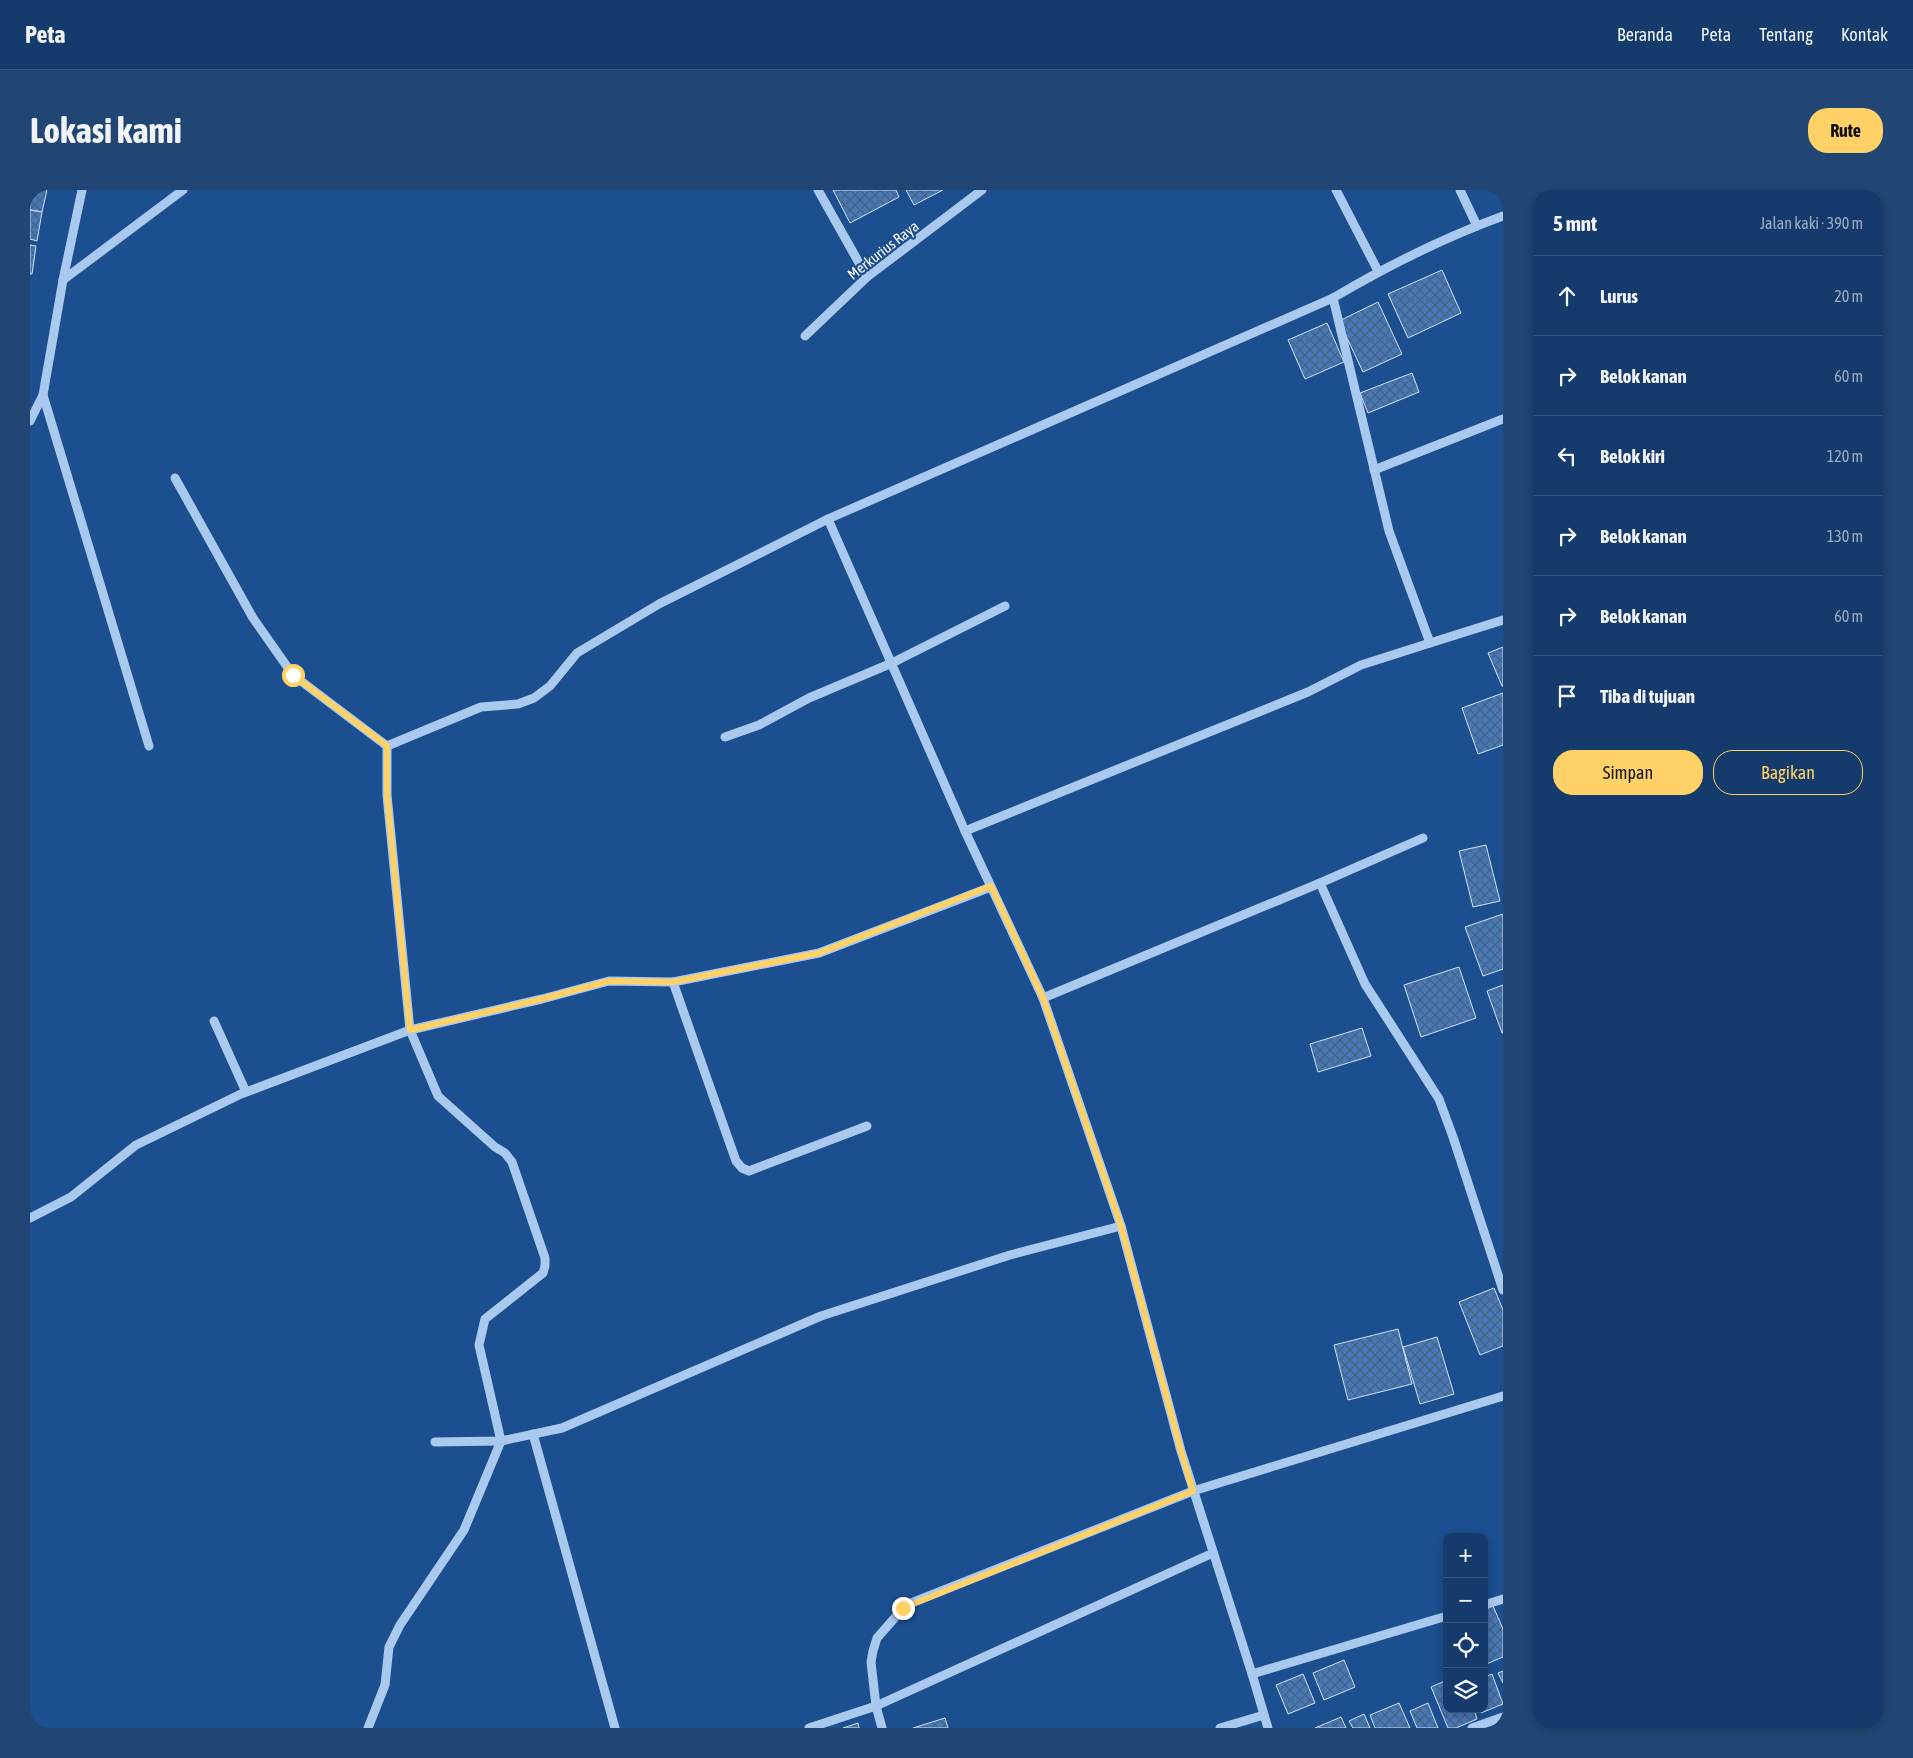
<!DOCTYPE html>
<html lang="id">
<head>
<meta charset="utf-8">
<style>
	:root { --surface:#143b6b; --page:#214673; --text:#f1f3f6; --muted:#9dadc1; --line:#33557e; --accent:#ffd166 }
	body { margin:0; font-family:"Asap Condensed",sans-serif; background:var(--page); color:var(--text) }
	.controls { position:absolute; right:15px; bottom:15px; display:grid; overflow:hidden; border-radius:10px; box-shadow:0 2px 8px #0003 }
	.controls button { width:45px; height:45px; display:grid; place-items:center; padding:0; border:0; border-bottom:1px solid var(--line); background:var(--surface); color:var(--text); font:25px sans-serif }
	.stop { position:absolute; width:15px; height:15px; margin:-11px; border:4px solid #ffd166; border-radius:50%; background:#fff }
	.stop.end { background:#ffd166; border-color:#fff; box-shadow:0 1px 5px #0008 }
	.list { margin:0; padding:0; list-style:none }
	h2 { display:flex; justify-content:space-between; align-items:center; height:65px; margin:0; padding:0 20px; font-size:21px }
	h2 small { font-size:16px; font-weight:400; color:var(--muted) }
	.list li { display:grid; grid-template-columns:32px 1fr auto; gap:15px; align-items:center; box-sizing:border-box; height:80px; padding:0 20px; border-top:1px solid var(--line) }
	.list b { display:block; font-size:19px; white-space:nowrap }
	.list em { font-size:16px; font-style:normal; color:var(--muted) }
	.actions { display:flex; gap:10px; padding:15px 20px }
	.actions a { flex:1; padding:11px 0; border:1px solid var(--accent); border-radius:20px; text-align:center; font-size:18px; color:var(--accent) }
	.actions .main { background:var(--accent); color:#111 }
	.icon { flex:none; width:28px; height:28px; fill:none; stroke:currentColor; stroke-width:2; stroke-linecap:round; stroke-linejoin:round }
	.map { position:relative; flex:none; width:1473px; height:1538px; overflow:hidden; border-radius:20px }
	header { display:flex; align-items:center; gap:30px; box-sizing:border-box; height:70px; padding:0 25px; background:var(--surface); border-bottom:1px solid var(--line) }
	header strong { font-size:24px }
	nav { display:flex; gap:28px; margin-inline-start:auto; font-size:18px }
	.intro { display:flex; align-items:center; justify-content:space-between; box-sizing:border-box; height:120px; padding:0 30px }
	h1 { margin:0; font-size:35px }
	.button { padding:12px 22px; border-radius:20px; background:var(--accent); color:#111; font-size:18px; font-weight:700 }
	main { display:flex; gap:30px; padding:0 30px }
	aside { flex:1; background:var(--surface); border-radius:20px; box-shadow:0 2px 8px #0003 }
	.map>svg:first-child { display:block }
	.building { fill:url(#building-cross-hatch); stroke:#cfe3fa }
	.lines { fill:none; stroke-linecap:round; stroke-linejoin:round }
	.minor { stroke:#a9c9ee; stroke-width:9 }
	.route { stroke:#ffd166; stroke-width:6 }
	.labels { text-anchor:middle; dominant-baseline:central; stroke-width:4.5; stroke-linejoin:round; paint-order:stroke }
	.street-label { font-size:15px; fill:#fff; stroke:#1b4f8f }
</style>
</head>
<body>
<header>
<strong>Peta</strong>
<nav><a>Beranda</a><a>Peta</a><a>Tentang</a><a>Kontak</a></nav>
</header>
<div class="intro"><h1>Lokasi kami</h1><a class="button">Rute</a></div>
<main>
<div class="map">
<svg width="1473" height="1538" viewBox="0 0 1473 1538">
	<defs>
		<pattern id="building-cross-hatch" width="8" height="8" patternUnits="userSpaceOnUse" patternTransform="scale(1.25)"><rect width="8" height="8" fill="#4478b7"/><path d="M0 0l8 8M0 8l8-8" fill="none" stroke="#486282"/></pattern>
	</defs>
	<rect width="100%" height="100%" fill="#1b4f8f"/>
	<g class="building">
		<polygon points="0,0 17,0 12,22 0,20"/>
		<polygon points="803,0 866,0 869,7 820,33"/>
		<polygon points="876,0 913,0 884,15"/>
		<polygon points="0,20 12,22 7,51 0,49"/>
		<polygon points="0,55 6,56 2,84 0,84"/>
		<polygon points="1412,80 1431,123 1378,148 1358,104"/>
		<polygon points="1348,112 1372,164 1333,182 1309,131"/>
		<polygon points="1297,133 1314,172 1275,189 1258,150"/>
		<polygon points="1382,183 1389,202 1338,223 1330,203"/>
		<polygon points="1473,457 1473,496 1472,496 1458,463"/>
		<polygon points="1473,503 1473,555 1448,564 1432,518"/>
		<polygon points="1456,655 1470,711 1443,717 1429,661"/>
		<polygon points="1473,724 1473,779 1453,786 1435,737"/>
		<polygon points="1429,777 1446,828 1391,847 1374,795"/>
		<polygon points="1473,795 1473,843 1472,843 1457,801"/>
		<polygon points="1332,838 1341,866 1288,882 1280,854"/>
		<polygon points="1464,1098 1473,1120 1473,1156 1450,1165 1429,1112"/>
		<polygon points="1368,1139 1382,1194 1318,1210 1304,1155"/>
		<polygon points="1407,1147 1424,1204 1390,1214 1373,1157"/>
		<polygon points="1463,1416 1473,1439 1473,1467 1454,1475 1454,1420"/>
		<polygon points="1314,1470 1325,1497 1294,1510 1283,1483"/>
		<polygon points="1473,1481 1473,1493 1468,1483"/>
		<polygon points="1273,1484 1285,1513 1258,1524 1246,1495"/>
		<polygon points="1462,1484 1473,1514 1451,1523 1449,1519 1454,1519 1454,1487"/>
		<polygon points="1417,1490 1417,1519 1444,1519 1447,1529 1426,1538 1418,1538 1401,1497"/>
		<polygon points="1369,1513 1380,1538 1345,1538 1340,1525"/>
		<polygon points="1398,1513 1408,1538 1387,1538 1380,1521"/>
		<polygon points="1334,1524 1340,1538 1323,1538 1319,1531"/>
		<polygon points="1311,1527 1316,1538 1285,1538"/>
		<polygon points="915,1528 918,1538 883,1538"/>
		<polygon points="828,1533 829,1538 813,1538"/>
	</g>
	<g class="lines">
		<g class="minor">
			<polyline points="788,0 837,87"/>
			<polyline points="1306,0 1348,81"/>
			<polyline points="1430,0 1447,36"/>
			<polyline points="33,90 153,0"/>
			<polyline points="1303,108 1359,341 1400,453 1473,430"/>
			<polyline points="775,146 837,87 952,0"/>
			<polyline points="13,205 119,556"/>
			<polyline points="0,231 13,205 33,90 52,0"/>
			<polyline points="1344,280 1473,229"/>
			<polyline points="145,288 223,428 263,485 357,556"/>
			<polyline points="798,329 935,641 1013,808 1091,1036 1151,1261 1222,1484 1238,1538"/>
			<polyline points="695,547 729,535 779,508 862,473 975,416"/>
			<path d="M357,556L451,517L488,514L504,508L520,496L547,463L629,414L798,329L1303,108C1357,76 1413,48 1473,26"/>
			<polyline points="935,641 1278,502 1331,475 1400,453"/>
			<polyline points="1290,693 1335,794 1409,909 1423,947 1473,1100"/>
			<polyline points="643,792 706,971 712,978 719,981 837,936"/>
			<polyline points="1013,808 1290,693 1393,648"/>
			<polyline points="184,831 216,902"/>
			<polyline points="0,1028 41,1007 106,955 211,904 380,840 512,809 579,791 643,792 789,763 961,697"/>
			<polyline points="503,1244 585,1538"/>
			<polyline points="405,1252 471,1251 532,1238 791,1126 980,1065 1091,1036"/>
			<polyline points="1454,1415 1473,1409"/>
			<polyline points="1222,1484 1417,1426"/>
			<polyline points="338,1538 355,1495 359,1457 370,1435 434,1340 471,1251 449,1155 455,1129 513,1083 515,1076 515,1068 482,972 475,963 465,957 408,906 380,840 357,605 357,556"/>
			<polyline points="779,1538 846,1516 1183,1363"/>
			<polyline points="852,1538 846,1516 841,1472 843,1461 847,1448 876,1415 1163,1301 1473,1206"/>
			<polyline points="1190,1538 1234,1525"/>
			<polyline points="1442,1538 1473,1527"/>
		</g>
	</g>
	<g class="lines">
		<polyline class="route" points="263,485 357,556 357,605 380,840 512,809 579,791 643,792 789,763 961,696 1013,808 1091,1036 1151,1261 1163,1301 873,1418"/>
	</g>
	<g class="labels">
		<g class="street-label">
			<text transform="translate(853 60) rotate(-38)">Merkurius Raya</text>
		</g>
	</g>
</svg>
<div class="controls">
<button>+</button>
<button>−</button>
<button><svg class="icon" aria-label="locate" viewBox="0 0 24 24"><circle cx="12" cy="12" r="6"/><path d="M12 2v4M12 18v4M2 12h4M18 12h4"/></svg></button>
<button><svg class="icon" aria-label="layers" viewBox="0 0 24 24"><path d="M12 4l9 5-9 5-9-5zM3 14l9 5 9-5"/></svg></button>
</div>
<div class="stop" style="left:263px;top:485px"></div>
<div class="stop end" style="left:873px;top:1418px"></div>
</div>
<aside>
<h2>5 mnt<small>Jalan kaki · 390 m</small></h2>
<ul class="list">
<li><svg class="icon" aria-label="ahead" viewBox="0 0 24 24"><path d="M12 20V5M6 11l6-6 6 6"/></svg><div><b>Lurus</b></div><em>20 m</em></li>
<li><svg class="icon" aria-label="right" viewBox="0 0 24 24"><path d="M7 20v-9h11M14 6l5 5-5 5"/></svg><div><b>Belok kanan</b></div><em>60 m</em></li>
<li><svg class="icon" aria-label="left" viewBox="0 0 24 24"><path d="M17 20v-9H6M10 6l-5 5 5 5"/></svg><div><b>Belok kiri</b></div><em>120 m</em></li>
<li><svg class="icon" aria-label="right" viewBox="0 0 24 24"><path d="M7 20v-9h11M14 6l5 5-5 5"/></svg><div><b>Belok kanan</b></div><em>130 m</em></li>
<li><svg class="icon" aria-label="right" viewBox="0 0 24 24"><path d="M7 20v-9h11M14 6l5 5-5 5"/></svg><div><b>Belok kanan</b></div><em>60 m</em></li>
<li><svg class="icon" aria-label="arrive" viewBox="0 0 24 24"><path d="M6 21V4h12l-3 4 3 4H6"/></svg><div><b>Tiba di tujuan</b></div></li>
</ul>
<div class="actions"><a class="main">Simpan</a><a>Bagikan</a></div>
</aside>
</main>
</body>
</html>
